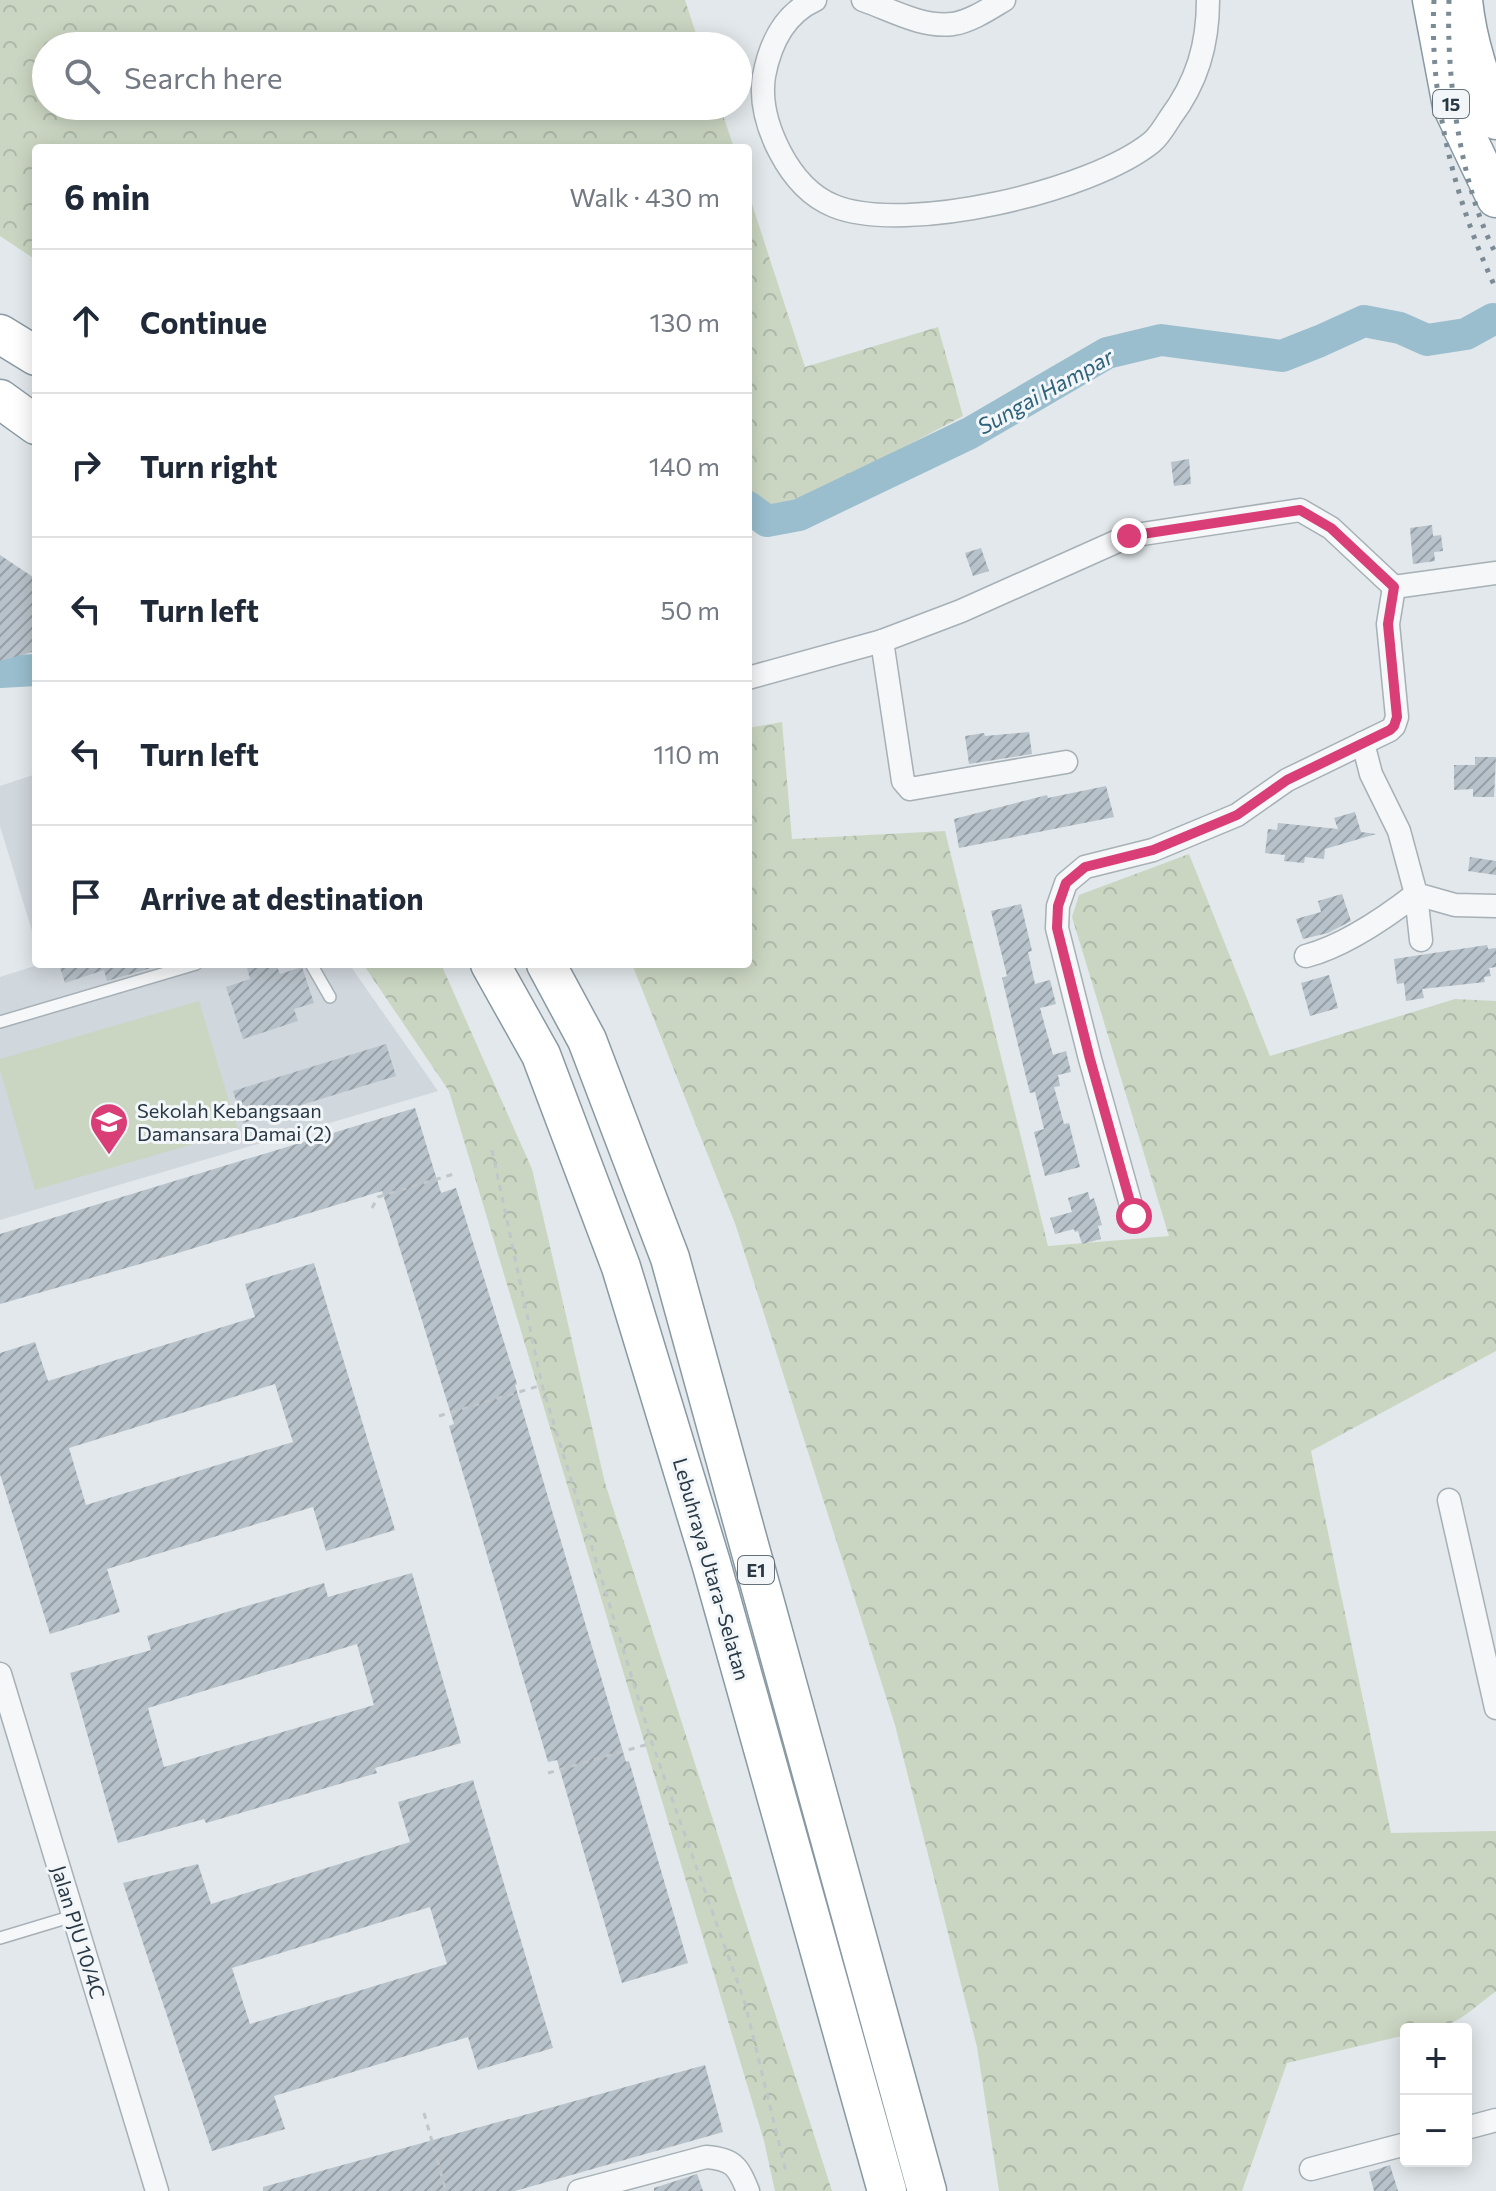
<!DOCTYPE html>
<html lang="en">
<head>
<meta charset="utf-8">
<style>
	:root { --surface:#fff; --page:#f2f2f3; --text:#1f2937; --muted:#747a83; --line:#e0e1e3 }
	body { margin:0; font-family:Commissioner,sans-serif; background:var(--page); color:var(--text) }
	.controls { position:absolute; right:24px; bottom:24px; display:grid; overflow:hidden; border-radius:8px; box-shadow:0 4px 20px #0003 }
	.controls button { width:72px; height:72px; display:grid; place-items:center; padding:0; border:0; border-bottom:2px solid var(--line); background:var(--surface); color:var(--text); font:40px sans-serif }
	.stop { position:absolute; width:24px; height:24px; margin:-18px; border:6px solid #d93e77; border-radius:50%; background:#fff }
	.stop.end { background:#d93e77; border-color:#fff; box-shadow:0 2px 8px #0008 }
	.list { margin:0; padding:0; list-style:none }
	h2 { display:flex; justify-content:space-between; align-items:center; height:104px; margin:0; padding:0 32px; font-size:34px }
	h2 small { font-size:26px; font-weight:400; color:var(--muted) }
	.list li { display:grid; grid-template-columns:52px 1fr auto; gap:24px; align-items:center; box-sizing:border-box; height:144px; padding:0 32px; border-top:2px solid var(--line) }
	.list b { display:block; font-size:30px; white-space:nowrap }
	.list em { font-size:26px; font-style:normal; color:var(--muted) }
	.icon { flex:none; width:44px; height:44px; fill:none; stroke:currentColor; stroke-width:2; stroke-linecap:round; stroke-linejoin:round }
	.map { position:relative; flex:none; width:1496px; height:2191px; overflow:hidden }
	.search { position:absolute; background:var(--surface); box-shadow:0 4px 20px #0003; left:32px; top:32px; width:720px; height:88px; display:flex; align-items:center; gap:20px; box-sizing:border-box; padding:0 28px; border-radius:44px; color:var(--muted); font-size:30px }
	.panel { position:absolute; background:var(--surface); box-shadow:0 4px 20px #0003; left:32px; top:144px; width:720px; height:824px; border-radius:8px }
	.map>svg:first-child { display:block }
	.built { fill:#d0d7dd }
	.grass { fill:#cbd6c2 }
	.forest { fill:url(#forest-crowns) }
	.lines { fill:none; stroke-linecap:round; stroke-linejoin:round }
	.river { stroke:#9abece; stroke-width:32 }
	.building { fill:url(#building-hatch); fill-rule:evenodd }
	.lane-casing { stroke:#a6b0b6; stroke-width:14 }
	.street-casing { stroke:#a6b0b6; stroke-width:25 }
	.highway-casing { stroke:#8899a3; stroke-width:41 }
	.path { stroke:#c0c6ca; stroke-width:3; stroke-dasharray:6 6; stroke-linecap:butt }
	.lane { stroke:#f5f7f9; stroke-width:11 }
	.street { stroke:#f5f7f9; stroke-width:22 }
	.highway { stroke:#fff; stroke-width:38 }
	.rail { stroke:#7a8b96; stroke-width:5; stroke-dasharray:4 8; stroke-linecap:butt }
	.route { stroke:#d93e77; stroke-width:10 }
	.labels { text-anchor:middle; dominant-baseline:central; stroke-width:6; stroke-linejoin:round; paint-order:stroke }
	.shield { fill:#f2f6f8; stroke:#65727b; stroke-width:2 }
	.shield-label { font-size:18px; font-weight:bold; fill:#283945 }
	.poi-label { font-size:20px; fill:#283945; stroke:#f2f6f8; text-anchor:start }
	.street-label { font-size:20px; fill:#283945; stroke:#f2f6f8 }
	.water-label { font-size:22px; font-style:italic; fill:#2f627c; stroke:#f2f6f8 }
</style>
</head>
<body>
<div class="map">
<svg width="1496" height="2191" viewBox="0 0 1496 2191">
	<defs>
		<pattern id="forest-crowns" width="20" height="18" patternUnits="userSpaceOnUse" patternTransform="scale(2)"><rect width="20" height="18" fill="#cbd6c2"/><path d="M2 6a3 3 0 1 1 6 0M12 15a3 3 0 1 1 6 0" fill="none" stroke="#aeb8a8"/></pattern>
		<pattern id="building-hatch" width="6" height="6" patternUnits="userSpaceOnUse" patternTransform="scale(2)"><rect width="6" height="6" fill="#b8c2ca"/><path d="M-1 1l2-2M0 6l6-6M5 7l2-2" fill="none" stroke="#969fa6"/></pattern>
	</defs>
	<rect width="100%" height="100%" fill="#e2e8eb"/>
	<g class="built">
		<polygon points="36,774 36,944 0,826 0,786"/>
		<polygon points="41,964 349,964 438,1091 0,1220 0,977"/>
	</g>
	<polygon class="grass" points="199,1001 238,1131 35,1190 0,1070 0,1059"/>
	<g class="forest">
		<polygon points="0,0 685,0 700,46 46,46 46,106 720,106 734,148 36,148 36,260 0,236"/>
		<polygon points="748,192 805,367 938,327 963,416 805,499 767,508 748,496"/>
		<path d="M782,722L792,839L945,831L1048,1246L1169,1236L1072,917L1079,895L1189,854L1270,1056L1455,999L1496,1001V1351L1311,1451L1391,1833L1496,1831V1991C1458,2020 1456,2029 1406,2029V2035L1287,2063L1242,2191H999L977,2047L895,1725L736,1226L632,964H748V728Z"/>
		<polygon points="363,964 441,964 532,1169 605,1483 832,2191 775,2191 764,2141 449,1091"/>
	</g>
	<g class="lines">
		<g class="river">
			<polyline points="748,507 767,521 799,515 970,433 1107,353 1161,340 1282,356 1320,341 1364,321 1400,328 1427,340 1466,334 1493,319"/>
			<polyline points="0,672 36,670"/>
		</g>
	</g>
	<g class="building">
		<polygon points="1189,459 1191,484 1174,486 1171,462"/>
		<polygon points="1432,525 1433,536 1441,535 1443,551 1434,552 1435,561 1413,564 1410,528"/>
		<polygon points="981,548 989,571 973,576 965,553"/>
		<polygon points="0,555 36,579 36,651 0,661"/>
		<polygon points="1029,732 1032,754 969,764 965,736 984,733 985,736"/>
		<polygon points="1475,757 1496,757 1494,797 1473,797 1473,789 1454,790 1454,765 1475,765"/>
		<polygon points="1106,786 1114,817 959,848 954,819 1047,795 1048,798"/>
		<polygon points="1355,812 1361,832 1376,834 1325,849 1324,859 1305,857 1304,863 1284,861 1285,855 1265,853 1268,829 1277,830 1278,823 1338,829 1334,818"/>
		<polygon points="1470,857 1496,861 1496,875 1468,871"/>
		<polygon points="1342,894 1351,921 1328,933 1303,939 1296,919 1321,912 1318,901"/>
		<polygon points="1021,904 1032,951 1028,952 1035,984 1050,980 1056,1004 1040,1008 1053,1055 1066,1051 1071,1072 1058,1075 1060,1086 1054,1087 1064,1124 1069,1123 1080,1167 1045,1176 1034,1132 1044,1129 1035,1092 1030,1093 1018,1045 1002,978 1007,976 991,911"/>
		<polygon points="1487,945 1488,949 1496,948 1496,967 1489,968 1491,976 1484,977 1485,982 1422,989 1424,998 1406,1001 1404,983 1397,984 1394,959"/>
		<polygon points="59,964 161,964 161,965 107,981 104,970 65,983"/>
		<polygon points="259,964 276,964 280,974 302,967 314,1003 294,1009 298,1021 243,1039 226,987 250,979 247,968"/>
		<polygon points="1329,975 1338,1008 1310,1016 1301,983"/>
		<polygon points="386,1044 396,1076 243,1123 233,1091"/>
		<polygon points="415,1108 441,1193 456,1188 517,1384 515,1385 626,1762 629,1761 688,1963 622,1983 557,1760 548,1762 449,1426 454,1424 382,1191 168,1256 0,1304 0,1234"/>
		<polygon points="1088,1192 1090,1200 1094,1198 1102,1225 1098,1226 1101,1239 1082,1244 1078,1231 1075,1232 1074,1229 1055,1234 1050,1218 1072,1212 1068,1198"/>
		<path d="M314,1263L395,1530L326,1551L313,1507L107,1569L120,1612L50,1634L0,1474V1353L35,1342L48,1381L255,1317L245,1284ZM275,1384L293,1442L86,1505L69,1448Z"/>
		<path d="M412,1573L461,1743L375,1768L377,1773L206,1823L204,1819L118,1843L70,1673L151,1650L147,1636L324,1583L328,1597ZM357,1644L374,1705L164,1767L148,1708Z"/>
		<path d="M473,1780L553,2048L478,2070L468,2037L274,2096L285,2129L212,2151L123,1883L198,1864L211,1904L410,1842L398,1802ZM430,1907L447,1964L250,2024L232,1968Z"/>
		<polygon points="705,2065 723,2132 515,2191 263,2191 263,2187"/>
		<polygon points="1390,2165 1398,2191 1374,2191 1369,2172"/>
		<polygon points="697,2174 703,2191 654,2191 654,2188"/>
	</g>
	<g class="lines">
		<defs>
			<g id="lane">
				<polyline points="311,964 330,997"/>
				<polyline points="0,1022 196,964"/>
				<polyline points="0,1938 73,1916"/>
			</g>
			<g id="street">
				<path d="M815,0C784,14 770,44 764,76C760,102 768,129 780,152C792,175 809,196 834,206C906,235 1092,191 1152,142C1159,136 1165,126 1170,118C1197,82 1208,45 1208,0"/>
				<path d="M863,0C892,10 922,28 953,24C971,21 989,9 1004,0"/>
				<polyline points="882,641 903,781 910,789 1066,762"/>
				<polyline points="748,678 882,641 961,611 1129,536 1300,510 1331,528 1394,587"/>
				<polyline points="1363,743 1371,774 1399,831 1416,894 1455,905 1496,906"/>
				<path d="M1306,956C1344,946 1385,918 1416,894L1421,940"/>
				<polyline points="1134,1216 1090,1059 1057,928 1058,906 1066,883 1085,867 1153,850 1237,815 1287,780 1390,730 1394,726 1397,717 1388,624 1394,587 1496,573"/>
				<polyline points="1449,1500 1496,1708"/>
				<polyline points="0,1674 157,2191"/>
				<polyline points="1466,2128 1496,2120"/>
				<polyline points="1311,2169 1406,2144"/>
				<path d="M579,2191L706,2157C733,2159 738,2166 748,2191"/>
			</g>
			<g id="highway">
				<polyline points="1432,0 1452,106 1496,198"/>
				<path d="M1463,0C1467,42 1481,81 1496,120"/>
				<polyline points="0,334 36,356"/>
				<polyline points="0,399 36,425"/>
				<polyline points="490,964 541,1055 621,1267 711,1563 887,2191"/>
				<polyline points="546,964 587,1040 670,1258 927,2191"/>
			</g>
		</defs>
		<use href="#lane" class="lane-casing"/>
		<use href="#street" class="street-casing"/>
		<use href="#highway" class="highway-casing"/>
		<g class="path">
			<polyline points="492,1150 542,1385 652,1743 745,2003 786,2172"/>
			<polyline points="372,1208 378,1197 457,1173"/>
			<polyline points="439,1416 542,1385"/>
			<polyline points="548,1773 652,1743"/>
			<polyline points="424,2113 446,2191"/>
		</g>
		<use href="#lane" class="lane"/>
		<use href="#street" class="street"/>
		<use href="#highway" class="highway"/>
		<g class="rail">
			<path d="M1434,0C1429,99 1454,199 1496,289"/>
			<path d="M1449,0C1446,76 1460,186 1496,254"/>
		</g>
	</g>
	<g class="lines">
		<polyline class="route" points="1129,536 1300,510 1331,528 1394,587 1388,624 1397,717 1394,726 1390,730 1287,780 1237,815 1153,850 1085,867 1066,883 1058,906 1057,928 1090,1059 1134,1216"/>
	</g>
	<defs>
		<symbol id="school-pin" viewBox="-11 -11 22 30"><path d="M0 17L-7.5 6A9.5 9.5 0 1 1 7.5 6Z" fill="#d93e77" stroke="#f2f6f8"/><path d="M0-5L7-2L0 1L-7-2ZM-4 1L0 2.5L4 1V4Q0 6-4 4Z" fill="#fff"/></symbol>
	</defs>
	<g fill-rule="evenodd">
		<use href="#school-pin" x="87" y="1100" width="44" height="60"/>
	</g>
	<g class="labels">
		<g class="shield">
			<rect x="1433" y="90" width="36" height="28" rx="6"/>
			<rect x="738" y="1556" width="36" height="28" rx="6"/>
		</g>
		<g class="shield-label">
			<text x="1451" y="104">15</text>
			<text x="756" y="1570">E1</text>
		</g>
		<g class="poi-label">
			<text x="137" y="1110">Sekolah Kebangsaan<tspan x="137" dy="23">Damansara Damai (2)</tspan></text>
		</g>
		<g class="street-label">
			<text transform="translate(712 1569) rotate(74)">Lebuhraya Utara–Selatan</text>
			<text transform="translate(79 1932) rotate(73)">Jalan PJU 10/4C</text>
		</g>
		<g class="water-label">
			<text transform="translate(1045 391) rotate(-29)">Sungai Hampar</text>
		</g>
	</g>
</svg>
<div class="controls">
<button>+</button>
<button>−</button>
</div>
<div class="stop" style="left:1134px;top:1216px"></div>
<div class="stop end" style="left:1129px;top:536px"></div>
<div class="search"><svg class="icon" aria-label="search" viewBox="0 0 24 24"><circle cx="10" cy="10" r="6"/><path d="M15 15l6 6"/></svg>Search here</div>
<section class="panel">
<h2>6 min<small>Walk · 430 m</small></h2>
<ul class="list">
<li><svg class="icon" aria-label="ahead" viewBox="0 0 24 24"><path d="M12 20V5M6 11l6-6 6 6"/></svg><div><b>Continue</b></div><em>130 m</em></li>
<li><svg class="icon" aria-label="right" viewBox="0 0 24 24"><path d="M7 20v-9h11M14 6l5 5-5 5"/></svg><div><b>Turn right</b></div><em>140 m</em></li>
<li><svg class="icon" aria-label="left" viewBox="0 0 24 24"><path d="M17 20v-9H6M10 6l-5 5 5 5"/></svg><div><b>Turn left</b></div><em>50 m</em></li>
<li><svg class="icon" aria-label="left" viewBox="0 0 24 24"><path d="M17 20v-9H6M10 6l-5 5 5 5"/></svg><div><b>Turn left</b></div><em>110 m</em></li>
<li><svg class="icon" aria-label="arrive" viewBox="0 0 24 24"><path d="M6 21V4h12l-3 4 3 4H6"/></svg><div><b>Arrive at destination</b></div></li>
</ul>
</section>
</div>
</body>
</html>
